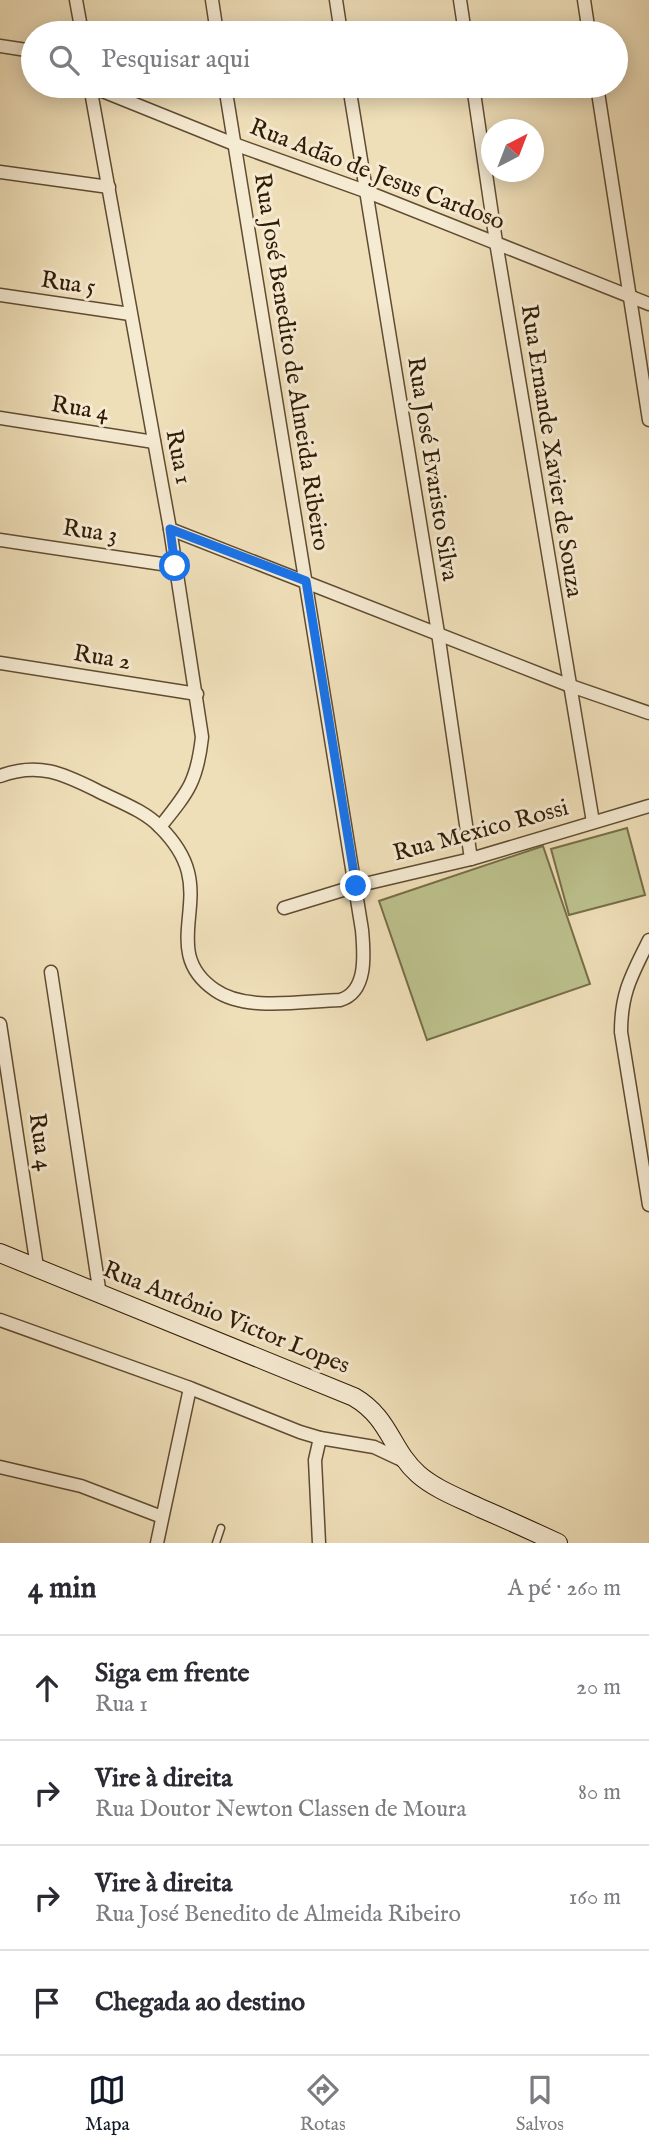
<!DOCTYPE html>
<html lang="pt">
<head>
<meta charset="utf-8">
<style>
	:root { --surface:#fff; --page:#f7f7f7; --text:#2b2b33; --muted:#7c7c81; --line:#e1e1e2; --accent:#111827 }
	body { margin:0; font-family:"IM FELL English",serif; background:var(--page); color:var(--text) }
	.compass { position:absolute; left:481px; top:119px; width:63px; height:63px; border-radius:50%; background:var(--surface); box-shadow:0 4px 18px #0003; rotate:42deg }
	.stop { position:absolute; width:21px; height:21px; margin:-16px; border:5px solid #1a73e8; border-radius:50%; background:#fff }
	.stop.end { background:#1a73e8; border-color:#fff; box-shadow:0 2px 7px #0008 }
	.list { margin:0; padding:0; list-style:none }
	h2 { display:flex; justify-content:space-between; align-items:center; height:91px; margin:0; padding:0 28px; font-size:30px }
	h2 small { font-size:23px; font-weight:400; color:var(--muted) }
	.list li { display:grid; grid-template-columns:46px 1fr auto; gap:21px; align-items:center; box-sizing:border-box; height:105px; padding:0 28px; border-top:2px solid var(--line) }
	.list b { display:block; font-size:26px; white-space:nowrap }
	.list p { margin:0; font-size:23px; white-space:nowrap; color:var(--muted) }
	.list em { font-size:23px; font-style:normal; color:var(--muted) }
	.icon { flex:none; width:38px; height:38px; fill:none; stroke:currentColor; stroke-width:2; stroke-linecap:round; stroke-linejoin:round }
	.map { position:relative; flex:none; width:649px; height:1543px; overflow:hidden }
	.search { position:absolute; background:var(--surface); box-shadow:0 4px 18px #0003; left:21px; right:21px; top:21px; height:77px; display:flex; align-items:center; gap:18px; box-sizing:border-box; padding:0 24px; border-radius:38px; color:var(--muted); font-size:26px }
	.sheet { height:511px; background:var(--surface) }
	nav { display:flex; justify-content:space-around; align-items:center; box-sizing:border-box; height:98px; border-top:2px solid var(--line); background:var(--surface); font-size:19px; color:var(--muted) }
	nav a { display:grid; justify-items:center; gap:4px }
	nav .on { color:var(--accent) }
	.map>svg:first-child { display:block }
	.green { fill:#bcc18d; stroke:#766e48; stroke-width:2 }
	.lines { fill:none; stroke-linecap:round; stroke-linejoin:round }
	.service-casing { stroke:#604c31; stroke-width:9 }
	.minor-casing { stroke:#604c31; stroke-width:15 }
	.secondary-casing { stroke:#301b04; stroke-width:20 }
	.service { stroke:#f5ead2; stroke-width:6 }
	.minor { stroke:#f5ead2; stroke-width:12 }
	.secondary { stroke:#f5ead2; stroke-width:18 }
	.route { stroke:#1a73e8; stroke-width:9 }
	.labels { text-anchor:middle; dominant-baseline:central; stroke-width:6; stroke-linejoin:round; paint-order:stroke }
	.street-label { font-size:24px; fill:#301b04; stroke:#f5ead2 }
</style>
</head>
<body>
<div class="map">
<svg width="649" height="1543" viewBox="0 0 649 1543">
	<rect width="100%" height="100%" fill="#efdfb9"/>
	<filter id="stains"><feTurbulence type="fractalNoise" baseFrequency=".00286" numOctaves="4"/><feColorMatrix values="0 0 0 0 .2 0 0 0 0 .09 0 0 0 0 .02 0 0 0 .5 -.17"/></filter>
	<radialGradient id="worn" r=".72"><stop offset=".6" stop-color="#630" stop-opacity="0"/><stop offset="1" stop-color="#630" stop-opacity=".3"/></radialGradient>
	<g class="green">
		<polygon points="627,828 645,895 569,915 551,849"/>
		<polygon points="543,846 590,984 427,1040 379,901"/>
	</g>
	<g class="lines">
		<defs>
			<polyline id="service" points="216,1543 221,1528"/>
			<g id="minor">
				<polyline points="76,0 82,33"/>
				<polyline points="212,0 217,33"/>
				<polyline points="336,0 341,33"/>
				<polyline points="460,0 465,33"/>
				<polyline points="584,0 589,33"/>
				<polyline points="0,46 33,51"/>
				<path d="M90,86L170,529L202,737C197,782 188,792 160,827"/>
				<polyline points="90,86 234,144 365,191 649,304"/>
				<polyline points="349,86 438,633 471,859"/>
				<polyline points="473,86 496,242 593,822"/>
				<polyline points="597,86 649,420"/>
				<polyline points="0,172 109,187"/>
				<polyline points="0,295 130,314"/>
				<polyline points="0,418 154,442"/>
				<polyline points="170,529 568,685 649,713"/>
				<polyline points="0,540 175,566"/>
				<polyline points="0,663 197,694"/>
				<path d="M0,776C38,762 62,773 96,790C117,801 144,810 160,827C172,839 184,856 188,872C199,915 167,957 215,990C246,1012 303,1001 340,1000C368,992 364,953 362,930L225,86"/>
				<polyline points="284,908 356,886 471,859 649,806"/>
				<path d="M649,940C632,975 621,992 621,1032L649,1205"/>
				<polyline points="51,972 100,1295"/>
				<polyline points="0,1024 37,1267"/>
				<polyline points="0,1320 190,1388 300,1432 320,1438 374,1447 406,1462"/>
				<polyline points="0,1467 81,1486 162,1517"/>
				<polyline points="157,1543 190,1388"/>
				<polyline points="319,1543 315,1460 320,1438"/>
			</g>
			<path id="secondary" d="M0,1253L354,1397C390,1418 391,1450 418,1474C435,1489 459,1498 480,1508C506,1519 532,1531 558,1543"/>
		</defs>
		<use href="#service" class="service-casing"/>
		<use href="#minor" class="minor-casing"/>
		<use href="#secondary" class="secondary-casing"/>
		<use href="#service" class="service"/>
		<use href="#minor" class="minor"/>
		<use href="#secondary" class="secondary"/>
	</g>
	<g class="lines">
		<polyline class="route" points="175,566 170,529 306,581 356,886"/>
	</g>
	<g class="labels">
		<g class="street-label">
			<text transform="translate(377 175) rotate(21)">Rua Adão de Jesus Cardoso</text>
			<text transform="translate(68 284) rotate(8)">Rua 5</text>
			<text transform="translate(291 362) rotate(81)">Rua José Benedito de Almeida Ribeiro</text>
			<text transform="translate(80 409) rotate(9)">Rua 4</text>
			<text transform="translate(551 451) rotate(81)">Rua Ernande Xavier de Souza</text>
			<text transform="translate(178 457) rotate(79)">Rua 1</text>
			<text transform="translate(432 469) rotate(81)">Rua José Evaristo Silva</text>
			<text transform="translate(90 532) rotate(8)">Rua 3</text>
			<text transform="translate(102 658) rotate(9)">Rua 2</text>
			<text transform="translate(481 831) rotate(-15)">Rua Mexico Rossi</text>
			<text transform="translate(40 1142) rotate(82)">Rua 4</text>
			<text transform="translate(226 1318) rotate(22)">Rua Antônio Victor Lopes</text>
		</g>
	</g>
	<rect width="100%" height="100%" filter="url(#stains)"/>
	<rect width="100%" height="100%" fill="url(#worn)"/>
</svg>
<svg class="compass" viewBox="-18 -18 36 36"><path d="M0-13l5 13h-10z" fill="#e53935"/><path d="M0 13l5-13h-10z" fill="#7c7c81"/></svg>
<div class="stop" style="left:175px;top:566px"></div>
<div class="stop end" style="left:356px;top:886px"></div>
<div class="search"><svg class="icon" aria-label="search" viewBox="0 0 24 24"><circle cx="10" cy="10" r="6"/><path d="M15 15l6 6"/></svg>Pesquisar aqui</div>
</div>
<section class="sheet">
<h2>4 min<small>A pé · 260 m</small></h2>
<ul class="list">
<li><svg class="icon" aria-label="ahead" viewBox="0 0 24 24"><path d="M12 20V5M6 11l6-6 6 6"/></svg><div><b>Siga em frente</b><p>Rua 1</p></div><em>20 m</em></li>
<li><svg class="icon" aria-label="right" viewBox="0 0 24 24"><path d="M7 20v-9h11M14 6l5 5-5 5"/></svg><div><b>Vire à direita</b><p>Rua Doutor Newton Classen de Moura</p></div><em>80 m</em></li>
<li><svg class="icon" aria-label="right" viewBox="0 0 24 24"><path d="M7 20v-9h11M14 6l5 5-5 5"/></svg><div><b>Vire à direita</b><p>Rua José Benedito de Almeida Ribeiro</p></div><em>160 m</em></li>
<li><svg class="icon" aria-label="arrive" viewBox="0 0 24 24"><path d="M6 21V4h12l-3 4 3 4H6"/></svg><div><b>Chegada ao destino</b></div></li>
</ul>
</section>
<nav>
<a class="on"><svg class="icon" aria-label="map" viewBox="0 0 24 24"><path d="M3 6l6-2 6 2 6-2v14l-6 2-6-2-6 2zM9 4v14M15 6v14"/></svg>Mapa</a>
<a><svg class="icon" aria-label="directions" viewBox="0 0 24 24"><path d="M12 3l9 9-9 9-9-9zM9 14v-3h6M13 9l2 2-2 2"/></svg>Rotas</a>
<a><svg class="icon" aria-label="saved" viewBox="0 0 24 24"><path d="M7 4h10v16l-5-4-5 4z"/></svg>Salvos</a>
</nav>
</body>
</html>
